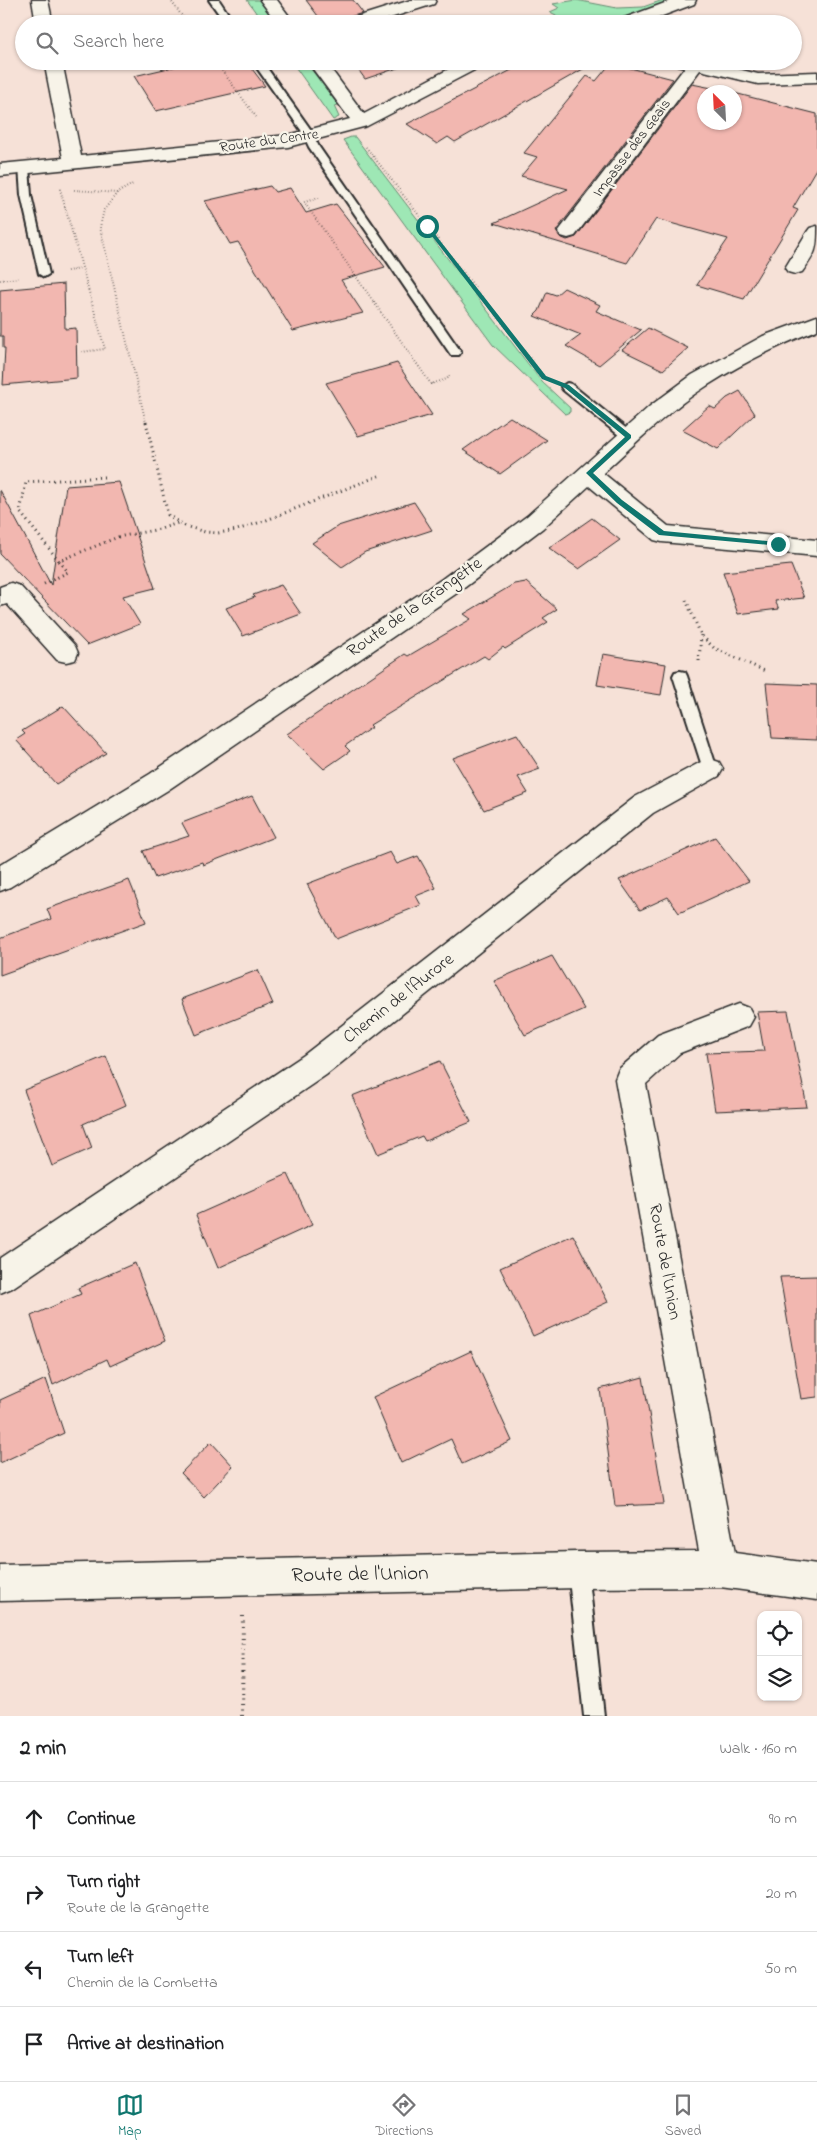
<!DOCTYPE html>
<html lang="en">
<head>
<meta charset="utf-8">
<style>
	:root { --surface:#fff; --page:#f6f6f6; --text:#202124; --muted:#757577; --line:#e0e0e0; --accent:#0f766e }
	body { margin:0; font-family:"Indie Flower",sans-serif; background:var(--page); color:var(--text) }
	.controls { position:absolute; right:15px; bottom:15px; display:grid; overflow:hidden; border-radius:10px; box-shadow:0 1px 4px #0004 }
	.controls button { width:45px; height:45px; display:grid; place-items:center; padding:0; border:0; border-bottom:1px solid var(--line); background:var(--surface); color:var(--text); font:25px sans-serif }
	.compass { position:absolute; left:697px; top:85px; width:45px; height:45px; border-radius:50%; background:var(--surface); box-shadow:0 1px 4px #0004; rotate:336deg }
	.stop { position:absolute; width:15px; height:15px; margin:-11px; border:4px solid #0f766e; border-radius:50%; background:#fff }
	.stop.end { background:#0f766e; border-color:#fff; box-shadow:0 1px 5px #0008 }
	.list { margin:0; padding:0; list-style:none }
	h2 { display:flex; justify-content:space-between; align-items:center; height:65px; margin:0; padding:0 20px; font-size:21px }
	h2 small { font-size:16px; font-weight:400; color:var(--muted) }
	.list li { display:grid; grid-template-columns:32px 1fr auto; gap:15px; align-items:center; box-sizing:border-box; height:75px; padding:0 20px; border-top:1px solid var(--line) }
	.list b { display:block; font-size:19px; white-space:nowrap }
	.list p { margin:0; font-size:16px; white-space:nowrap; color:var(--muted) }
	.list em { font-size:16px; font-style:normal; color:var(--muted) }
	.icon { flex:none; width:28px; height:28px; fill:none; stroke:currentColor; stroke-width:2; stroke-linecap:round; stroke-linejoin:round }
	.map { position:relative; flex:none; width:817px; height:1716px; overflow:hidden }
	.search { position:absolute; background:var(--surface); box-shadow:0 1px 4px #0004; left:15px; right:15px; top:15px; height:55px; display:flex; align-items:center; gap:12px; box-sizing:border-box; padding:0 18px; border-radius:28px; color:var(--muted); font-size:19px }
	.sheet { height:365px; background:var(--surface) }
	nav { display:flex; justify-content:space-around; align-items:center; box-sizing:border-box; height:70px; border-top:1px solid var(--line); background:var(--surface); font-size:14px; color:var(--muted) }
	nav a { display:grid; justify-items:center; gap:2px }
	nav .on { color:var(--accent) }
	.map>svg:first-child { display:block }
	.green { fill:#9ee7b5; stroke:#648970 }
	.building { fill:#f2b7b0; stroke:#2b2b2b }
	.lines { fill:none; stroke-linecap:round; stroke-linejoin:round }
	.lane-casing { stroke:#2b2b2b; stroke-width:4 }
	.street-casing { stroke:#2b2b2b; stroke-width:3 }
	.path-far2 { stroke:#2b2b2b; stroke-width:2; stroke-dasharray:0.5 2.5; stroke-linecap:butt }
	.path-far1 { stroke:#2b2b2b; stroke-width:3; stroke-dasharray:1 4; stroke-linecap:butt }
	.path { stroke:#2b2b2b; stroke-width:4; stroke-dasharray:1 4.5; stroke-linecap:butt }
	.lane { fill:#f7f3e8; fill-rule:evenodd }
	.street { fill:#f7f3e8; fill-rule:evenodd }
	.route { fill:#0f766e }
	.labels { text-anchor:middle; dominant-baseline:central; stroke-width:4.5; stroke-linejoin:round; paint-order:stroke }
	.far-street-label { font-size:15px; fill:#2b2b2b; stroke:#f7f3e8 }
	.street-label { font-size:18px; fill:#2b2b2b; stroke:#f7f3e8 }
	.near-street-label { font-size:21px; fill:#2b2b2b; stroke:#f7f3e8 }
</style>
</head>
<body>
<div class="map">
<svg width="817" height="1716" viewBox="0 0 817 1716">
	<rect width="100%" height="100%" fill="#f6e1d7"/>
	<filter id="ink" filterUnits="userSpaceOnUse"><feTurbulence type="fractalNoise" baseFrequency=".02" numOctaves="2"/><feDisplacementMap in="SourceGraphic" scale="10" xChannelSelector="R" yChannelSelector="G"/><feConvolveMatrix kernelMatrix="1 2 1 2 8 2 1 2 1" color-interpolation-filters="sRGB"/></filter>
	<g filter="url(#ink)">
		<g class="green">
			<polygon points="247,0 260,0 277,24 264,24"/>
			<polygon points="576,0 617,8 643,7 663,0 673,0 610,24 557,22 556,15 550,12 559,8 553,4"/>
			<polygon points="291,61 305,61 338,105 334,106 339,117 333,120"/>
			<polygon points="351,137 355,137 542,382 570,408 570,412 565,414 493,345 343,140"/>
		</g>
		<g class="building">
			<polygon points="306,0 353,0 363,13 346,18 343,24 324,24"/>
			<polygon points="458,16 472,24 439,24"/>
			<polygon points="199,61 246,61 265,86 156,111 134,76"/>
			<polygon points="352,61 418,61 365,79"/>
			<polygon points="529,61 597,61 455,142 448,137 437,144 407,124"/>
			<polygon points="611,63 673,79 556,231 560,237 567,240 576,237 692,84 732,92 704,92 704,122 734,122 734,93 817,114 817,167 793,208 798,210 744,299 697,285 728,239 656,219 627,263 494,223 568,189 521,176 537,157 524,153 587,76 596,81"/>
			<polygon points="270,186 275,192 290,188 306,213 336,204 385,267 341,280 363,313 293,331 238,242 230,244 205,201"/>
			<polygon points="64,284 65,329 76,328 77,378 3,385 5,348 3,348 3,336 0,336 0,290"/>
			<polygon points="564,288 600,305 596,311 641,330 599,365 566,346 581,335 534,316 539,311 547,292 556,295"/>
			<polygon points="648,328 688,348 663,370 622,350"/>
			<polygon points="397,363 432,415 358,436 326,383"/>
			<polygon points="740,391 755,414 718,449 682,430 709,406 715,409 727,398"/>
			<polygon points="510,417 547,440 500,474 463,450"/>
			<polygon points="119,482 155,588 123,596 140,624 87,645 0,554 0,490 51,585 66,486"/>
			<polygon points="414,502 432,530 365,552 342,567 312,543 338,526"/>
			<polygon points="592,518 620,540 579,569 549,548"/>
			<polygon points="791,565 804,598 775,601 779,609 738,614 723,572"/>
			<polygon points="526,582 557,609 543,618 548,622 505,649 503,647 488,659 484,656 370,725 372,727 345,746 350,751 324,769 287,734 405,654 408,656 471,619 464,614 514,584"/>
			<polygon points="281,585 301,614 243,636 226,608 255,597 253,595"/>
			<polygon points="603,654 666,664 661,695 597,685"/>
			<polygon points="766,683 817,685 817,740 772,738"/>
			<polygon points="63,706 106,753 56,784 16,740 25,734 22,731"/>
			<polygon points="517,734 540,769 518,777 528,793 484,810 453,758"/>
			<polygon points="252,796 274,837 203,865 202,862 155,878 143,851 189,836 182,823"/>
			<polygon points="715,837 749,881 679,913 668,897 640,910 619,880"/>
			<polygon points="390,852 397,864 418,856 436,888 416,896 421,905 336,939 307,884"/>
			<polygon points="129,880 146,922 0,975 0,938 51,919 47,909"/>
			<polygon points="552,956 584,1009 525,1035 494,981"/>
			<polygon points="258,970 273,1004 196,1035 182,999"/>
			<polygon points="788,1011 807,1107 715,1111 706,1053 764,1051 757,1012"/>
			<polygon points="106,1056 126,1105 83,1124 92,1148 52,1166 24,1090"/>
			<polygon points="440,1061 471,1122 425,1141 422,1136 378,1154 352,1096"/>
			<polygon points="288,1174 312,1225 218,1268 196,1215"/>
			<polygon points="573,1235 608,1302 533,1336 500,1268"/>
			<polygon points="135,1263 165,1341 110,1366 107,1359 53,1385 31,1316 81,1294 78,1288"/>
			<polygon points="817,1276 817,1397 801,1399 780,1277"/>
			<polygon points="471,1351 512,1441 462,1464 451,1439 401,1463 373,1397"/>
			<polygon points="643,1377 664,1504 615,1506 600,1389"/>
			<polygon points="46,1379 64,1433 0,1463 0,1400"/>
			<polygon points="211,1442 233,1466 204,1497 181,1473"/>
		</g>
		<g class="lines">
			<defs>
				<g id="lane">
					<polygon points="209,0 219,0 235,24 226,24"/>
					<polygon points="252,61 262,61 311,130 319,147 459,349 461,352 459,355 451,355 309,147 301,130"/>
					<polygon points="24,164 29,167 31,195 49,274 44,277 39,274 21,195 19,167"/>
					<polygon points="567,383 571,384 633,434 635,437 633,440 625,440 563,390 561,387"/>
					<polygon points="680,671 685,672 687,676 717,769 715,773 710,775 705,773 703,769 673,676 675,672"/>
					<polygon points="578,1560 585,1563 588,1570 604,1716 584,1716 568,1570 571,1563"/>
				</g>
				<g id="street">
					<polygon points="32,0 48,0 53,24 36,24"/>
					<polygon points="260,0 277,0 295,24 278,24"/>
					<polygon points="411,0 436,0 434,4 371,24 345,24 347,20"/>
					<polygon points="673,0 696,0 694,4 641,24 617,24 619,20"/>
					<polygon points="44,61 62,61 81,156 288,135 350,119 307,61 325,61 364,114 464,61 487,61 484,65 367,126 288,147 0,176 0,164 63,158"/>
					<polygon points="674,61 706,61 758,74 817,72 817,82 758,84 700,70 575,236 568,238 561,236 558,232 561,228 685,67 677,65"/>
					<path d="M817,226C817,250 816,253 802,272L795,274L788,272L785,268L807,232L810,228Z"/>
					<path d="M817,316V330C779,345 743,363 708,385C670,409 637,442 603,473L668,526L817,540V556L662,542L654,540L589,486L543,528L460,591L168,790L10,887L0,891V865L150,774L442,579L527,516L650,406L692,375L763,336Z"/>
					<polygon points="11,583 20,586 75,646 78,653 75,660 66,662 57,660 7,604 0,606 0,587"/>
					<polygon points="710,759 719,762 723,769 719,776 653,813 326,1075 12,1288 0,1293 0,1258 304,1055 635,797 701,762"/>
					<polygon points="739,1004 749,1008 754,1017 749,1026 680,1053 646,1084 735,1553 817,1564 817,1600 720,1587 578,1588 0,1601 0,1565 578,1552 699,1551 615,1079 619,1069 658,1035"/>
				</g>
			</defs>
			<use href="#lane" class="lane-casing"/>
			<use href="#street" class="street-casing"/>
			<g class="path-far2">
				<polyline points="175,0 171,1 188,24"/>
				<polyline points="215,61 257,118"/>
				<polyline points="366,147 545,378"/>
				<polyline points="60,189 105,349 81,352"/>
				<polyline points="74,190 117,193 133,184"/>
				<polyline points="117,193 104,210 100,227 146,423"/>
				<polyline points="319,198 304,202 431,384 447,379 451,374"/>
				<polyline points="67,271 81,269"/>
				<polyline points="0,280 19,278"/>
			</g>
			<g class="path-far1">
				<polyline points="146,422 168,515 185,526 205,532 218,533 237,530 264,521 381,475"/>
				<polyline points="104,477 26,482 20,512 59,561 118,537 160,529 178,523"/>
				<polyline points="44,584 68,572 59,561"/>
				<polyline points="686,600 701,635 714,648 765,671"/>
				<polyline points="699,661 701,635"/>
			</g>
			<polyline class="path" points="242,1716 243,1615"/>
			<use href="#lane" class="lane"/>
			<use href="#street" class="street"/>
		</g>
	</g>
	<polygon class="route" points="427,224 546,376 569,385 631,435 631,438 593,473 622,500 664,531 778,542 781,543 781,546 659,535 617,503 586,473 625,437 565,388 542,379 425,227"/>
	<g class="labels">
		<g class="far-street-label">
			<text transform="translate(269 141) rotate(-8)">Route du Centre</text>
			<text transform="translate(632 148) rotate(-53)">Impasse des Geais</text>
		</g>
		<g class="street-label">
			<text transform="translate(415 608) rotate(-35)">Route de la Grangette</text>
			<text transform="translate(399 999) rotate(-38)">Chemin de l'Aurore</text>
			<text transform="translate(664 1262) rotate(80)">Route de l'Union</text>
		</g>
		<g class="near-street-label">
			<text transform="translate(360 1575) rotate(-1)">Route de l'Union</text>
		</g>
	</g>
</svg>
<div class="controls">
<button><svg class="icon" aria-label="locate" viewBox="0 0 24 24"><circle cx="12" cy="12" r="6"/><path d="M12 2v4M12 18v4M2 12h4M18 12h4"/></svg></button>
<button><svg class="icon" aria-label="layers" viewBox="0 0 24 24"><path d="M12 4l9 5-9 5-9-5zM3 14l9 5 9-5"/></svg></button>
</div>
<svg class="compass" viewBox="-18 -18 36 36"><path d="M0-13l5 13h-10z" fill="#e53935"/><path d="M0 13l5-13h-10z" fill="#757577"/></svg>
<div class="stop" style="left:427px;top:226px"></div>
<div class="stop end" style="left:778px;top:544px"></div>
<div class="search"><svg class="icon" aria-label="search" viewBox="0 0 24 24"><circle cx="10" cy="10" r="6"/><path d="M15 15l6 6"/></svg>Search here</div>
</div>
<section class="sheet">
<h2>2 min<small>Walk · 160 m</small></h2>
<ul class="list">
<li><svg class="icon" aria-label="ahead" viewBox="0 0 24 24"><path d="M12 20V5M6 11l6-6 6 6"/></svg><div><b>Continue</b></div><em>90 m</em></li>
<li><svg class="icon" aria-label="right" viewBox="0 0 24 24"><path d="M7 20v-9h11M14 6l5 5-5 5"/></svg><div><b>Turn right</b><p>Route de la Grangette</p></div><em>20 m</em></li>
<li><svg class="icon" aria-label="left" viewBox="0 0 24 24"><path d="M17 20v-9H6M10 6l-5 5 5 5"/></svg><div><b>Turn left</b><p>Chemin de la Combetta</p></div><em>50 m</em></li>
<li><svg class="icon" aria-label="arrive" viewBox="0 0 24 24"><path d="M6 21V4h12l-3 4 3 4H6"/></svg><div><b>Arrive at destination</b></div></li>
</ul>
</section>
<nav>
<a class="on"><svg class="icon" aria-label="map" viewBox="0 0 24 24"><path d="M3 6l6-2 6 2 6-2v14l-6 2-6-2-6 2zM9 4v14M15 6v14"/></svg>Map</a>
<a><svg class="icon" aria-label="directions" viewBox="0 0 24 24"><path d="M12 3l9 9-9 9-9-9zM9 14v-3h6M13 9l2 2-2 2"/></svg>Directions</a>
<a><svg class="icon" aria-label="saved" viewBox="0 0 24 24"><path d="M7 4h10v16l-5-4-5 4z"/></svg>Saved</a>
</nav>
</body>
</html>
